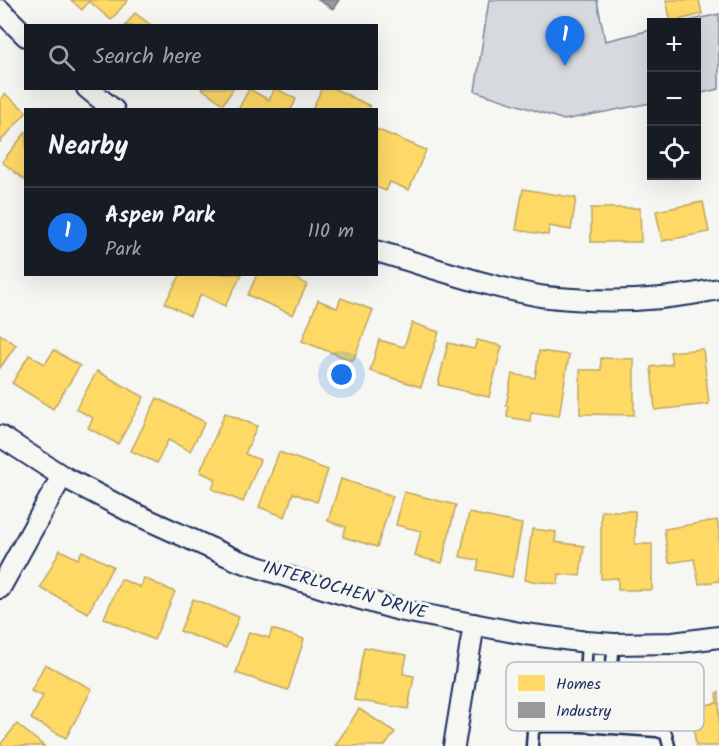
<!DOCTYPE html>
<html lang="en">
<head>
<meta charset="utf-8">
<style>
	:root { --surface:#171b24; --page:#242831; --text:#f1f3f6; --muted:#9ea1a6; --line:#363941; --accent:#1a73e8 }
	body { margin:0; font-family:Kalam,sans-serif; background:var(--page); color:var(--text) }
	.controls { position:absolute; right:18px; top:18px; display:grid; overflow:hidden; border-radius:0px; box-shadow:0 6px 24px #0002 }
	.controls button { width:54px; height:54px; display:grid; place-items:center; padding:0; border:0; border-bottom:2px solid var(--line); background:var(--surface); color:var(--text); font:30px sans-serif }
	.you { position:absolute; left:342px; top:375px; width:21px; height:21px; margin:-15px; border:4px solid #fff; border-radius:50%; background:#1a73e8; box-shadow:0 0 0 9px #1a73e833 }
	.badge { display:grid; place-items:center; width:39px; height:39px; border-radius:50%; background:var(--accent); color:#fff; font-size:20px; font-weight:700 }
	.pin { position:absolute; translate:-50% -50px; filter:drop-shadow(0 2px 3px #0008) }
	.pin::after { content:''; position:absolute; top:32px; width:21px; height:18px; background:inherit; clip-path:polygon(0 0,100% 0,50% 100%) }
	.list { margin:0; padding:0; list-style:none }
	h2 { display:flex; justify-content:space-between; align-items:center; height:78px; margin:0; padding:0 24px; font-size:26px }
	h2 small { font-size:20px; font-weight:400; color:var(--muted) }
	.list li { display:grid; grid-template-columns:39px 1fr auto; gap:18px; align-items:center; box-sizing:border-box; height:90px; padding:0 24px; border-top:2px solid var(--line) }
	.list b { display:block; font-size:22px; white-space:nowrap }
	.list p { margin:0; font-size:20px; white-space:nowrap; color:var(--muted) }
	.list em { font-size:20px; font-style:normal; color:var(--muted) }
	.icon { flex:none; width:33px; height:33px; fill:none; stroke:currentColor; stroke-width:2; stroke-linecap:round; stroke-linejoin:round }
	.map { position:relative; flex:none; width:719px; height:746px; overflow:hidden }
	.search { position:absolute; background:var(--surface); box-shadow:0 6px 24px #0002; left:24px; top:24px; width:354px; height:66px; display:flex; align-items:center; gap:15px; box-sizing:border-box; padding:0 21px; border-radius:0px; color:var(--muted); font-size:22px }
	.panel { position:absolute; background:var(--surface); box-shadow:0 6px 24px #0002; left:24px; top:108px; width:354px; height:168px; border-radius:0px }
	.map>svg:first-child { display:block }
	.green { fill:#d6d9dd; stroke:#78849e; stroke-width:1.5 }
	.homes { fill:#ffd966; stroke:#bba664; stroke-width:1.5 }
	.industry { fill:#999; stroke:#737987; stroke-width:1.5 }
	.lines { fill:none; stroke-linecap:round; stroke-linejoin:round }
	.lane-casing { stroke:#1b2f5e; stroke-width:15 }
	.street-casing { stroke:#1b2f5e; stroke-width:24 }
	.lane { stroke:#f6f6f2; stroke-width:10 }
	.street { stroke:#f6f6f2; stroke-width:20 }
	.labels { text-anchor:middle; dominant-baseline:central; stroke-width:6; stroke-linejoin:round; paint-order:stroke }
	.street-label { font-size:18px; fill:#1b2f5e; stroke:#f6f6f2 }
	.key { fill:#f6f6f2; stroke:#b4bac6; stroke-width:1.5 }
	.key-label { font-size:16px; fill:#1b2f5e }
</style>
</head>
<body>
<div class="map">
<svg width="719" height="746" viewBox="0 0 719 746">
	<rect width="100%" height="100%" fill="#f6f6f2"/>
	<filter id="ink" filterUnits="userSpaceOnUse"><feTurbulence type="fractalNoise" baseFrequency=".0167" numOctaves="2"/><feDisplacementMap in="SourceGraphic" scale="12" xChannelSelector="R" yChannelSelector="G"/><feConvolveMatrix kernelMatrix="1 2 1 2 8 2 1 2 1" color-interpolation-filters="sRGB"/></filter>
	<g filter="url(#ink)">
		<g class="green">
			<polygon points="489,0 597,0 605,41 651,30 651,103 564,120 475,91"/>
			<polygon points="719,14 719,89 697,94 696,22 684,22"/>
		</g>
		<g class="homes">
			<polygon points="71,0 128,0 111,20 89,1 82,10"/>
			<polygon points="666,0 699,0 702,14 671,22"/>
			<polygon points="135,13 152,26 125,26"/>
			<polygon points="201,88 234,88 223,104"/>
			<polygon points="275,88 296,99 291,110 238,110 249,89 269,100"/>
			<polygon points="322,88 333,88 370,106 369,110 312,110"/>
			<polygon points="5,94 26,111 26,113 0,142 0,100"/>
			<polygon points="376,129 426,150 409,190 390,182 386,191 376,187"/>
			<polygon points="26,132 26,181 2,162"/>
			<polygon points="523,189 576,198 571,230 549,226 548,235 516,230"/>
			<polygon points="703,202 709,232 662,241 656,211"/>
			<polygon points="591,208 640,208 641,242 591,242"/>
			<polygon points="181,274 242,274 225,306 201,294 190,316 165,303"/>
			<polygon points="257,274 286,274 307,284 293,315 248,295"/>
			<polygon points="341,298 373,310 353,361 302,341 318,300 337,308"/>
			<polygon points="412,323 439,332 421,387 370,371 379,340 404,347"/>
			<polygon points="0,334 16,345 0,368"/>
			<polygon points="477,340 502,346 489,397 438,385 448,343 474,349"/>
			<polygon points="703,349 709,404 655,410 651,367 672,364 670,352"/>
			<polygon points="54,350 80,366 53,409 12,383 29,355 45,364"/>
			<polygon points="539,351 569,355 559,416 531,412 530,421 507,417 508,406 506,406 512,374 535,378"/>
			<polygon points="601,358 634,359 634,415 580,414 580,370 601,370"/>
			<polygon points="97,371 144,397 118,444 88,428 93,418 76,409"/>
			<polygon points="157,398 205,422 190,451 168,440 157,463 131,451"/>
			<polygon points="225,413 257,426 245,454 260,460 243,502 212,489 216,479 200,472"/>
			<polygon points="279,452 328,470 317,502 293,493 285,517 259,507"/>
			<polygon points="341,479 393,496 377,547 343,537 346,527 328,521"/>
			<polygon points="404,492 456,505 442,563 415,556 421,531 396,525"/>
			<polygon points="601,511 635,511 635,544 652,544 652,590 618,590 618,578 601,579"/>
			<polygon points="469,513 522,524 512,577 477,570 479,560 460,557"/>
			<polygon points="717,520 719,531 719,581 699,584 694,559 669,563 664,529"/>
			<polygon points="532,529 556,532 555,542 584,546 580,576 559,574 558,584 525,580"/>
			<polygon points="60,550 78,559 82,551 113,566 88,613 40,588"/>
			<polygon points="144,578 175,592 154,640 104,618 121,579 140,587"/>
			<polygon points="193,599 239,617 226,648 180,631"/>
			<polygon points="272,629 304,639 288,690 236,673 249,632 269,638"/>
			<polygon points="364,647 407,655 403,674 414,676 408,709 354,700"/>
			<polygon points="45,664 92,689 66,738 31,719 43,696 31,691"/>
			<polygon points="719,692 719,746 696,746 691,707 717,703 716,693"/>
			<polygon points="359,709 395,732 385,746 335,746"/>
			<polygon points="17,724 44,746 2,746 0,745"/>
		</g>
		<polygon class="industry" points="318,0 339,0 333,9"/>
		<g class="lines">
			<defs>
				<g id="lane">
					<polyline points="582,726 587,642"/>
					<polyline points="609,728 608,699 614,644"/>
					<polyline points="532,746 533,731 538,726 582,726 657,731 666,734 669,746"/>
				</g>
				<g id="street">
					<polyline points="0,10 26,36"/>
					<polyline points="87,88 114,110"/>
					<path d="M376,251C431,267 485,286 540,296C551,298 562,298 573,299C622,303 671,299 719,289"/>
					<polyline points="0,436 62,476 133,513 239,561 336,592 399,610 525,634 587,642 614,644 673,643 719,637"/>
					<polyline points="0,588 62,476"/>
					<polyline points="454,746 474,624"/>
				</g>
			</defs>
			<use href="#lane" class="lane-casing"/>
			<use href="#street" class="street-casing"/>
			<use href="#lane" class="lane"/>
			<use href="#street" class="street"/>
		</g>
	</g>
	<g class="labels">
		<g class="street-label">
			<text transform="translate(345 591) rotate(16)">INTERLOCHEN DRIVE</text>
		</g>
	</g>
	<rect x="506" y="662" width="198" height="69" rx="9" class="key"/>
	<rect x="518" y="675" width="27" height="16" fill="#ffd966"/>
	<rect x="518" y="702" width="27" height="16" fill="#999"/>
	<g class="key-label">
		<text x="556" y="689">Homes</text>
		<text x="556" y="716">Industry</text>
	</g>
</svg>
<div class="controls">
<button>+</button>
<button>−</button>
<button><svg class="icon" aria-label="locate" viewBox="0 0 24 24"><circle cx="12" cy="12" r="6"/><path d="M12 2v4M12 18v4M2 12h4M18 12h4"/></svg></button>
</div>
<div class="you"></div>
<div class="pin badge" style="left:565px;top:66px">1</div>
<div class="search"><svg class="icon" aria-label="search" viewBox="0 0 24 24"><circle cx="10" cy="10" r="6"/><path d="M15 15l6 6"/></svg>Search here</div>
<section class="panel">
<h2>Nearby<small></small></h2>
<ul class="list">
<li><span class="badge">1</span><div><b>Aspen Park</b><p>Park</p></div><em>110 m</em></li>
</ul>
</section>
</div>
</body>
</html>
